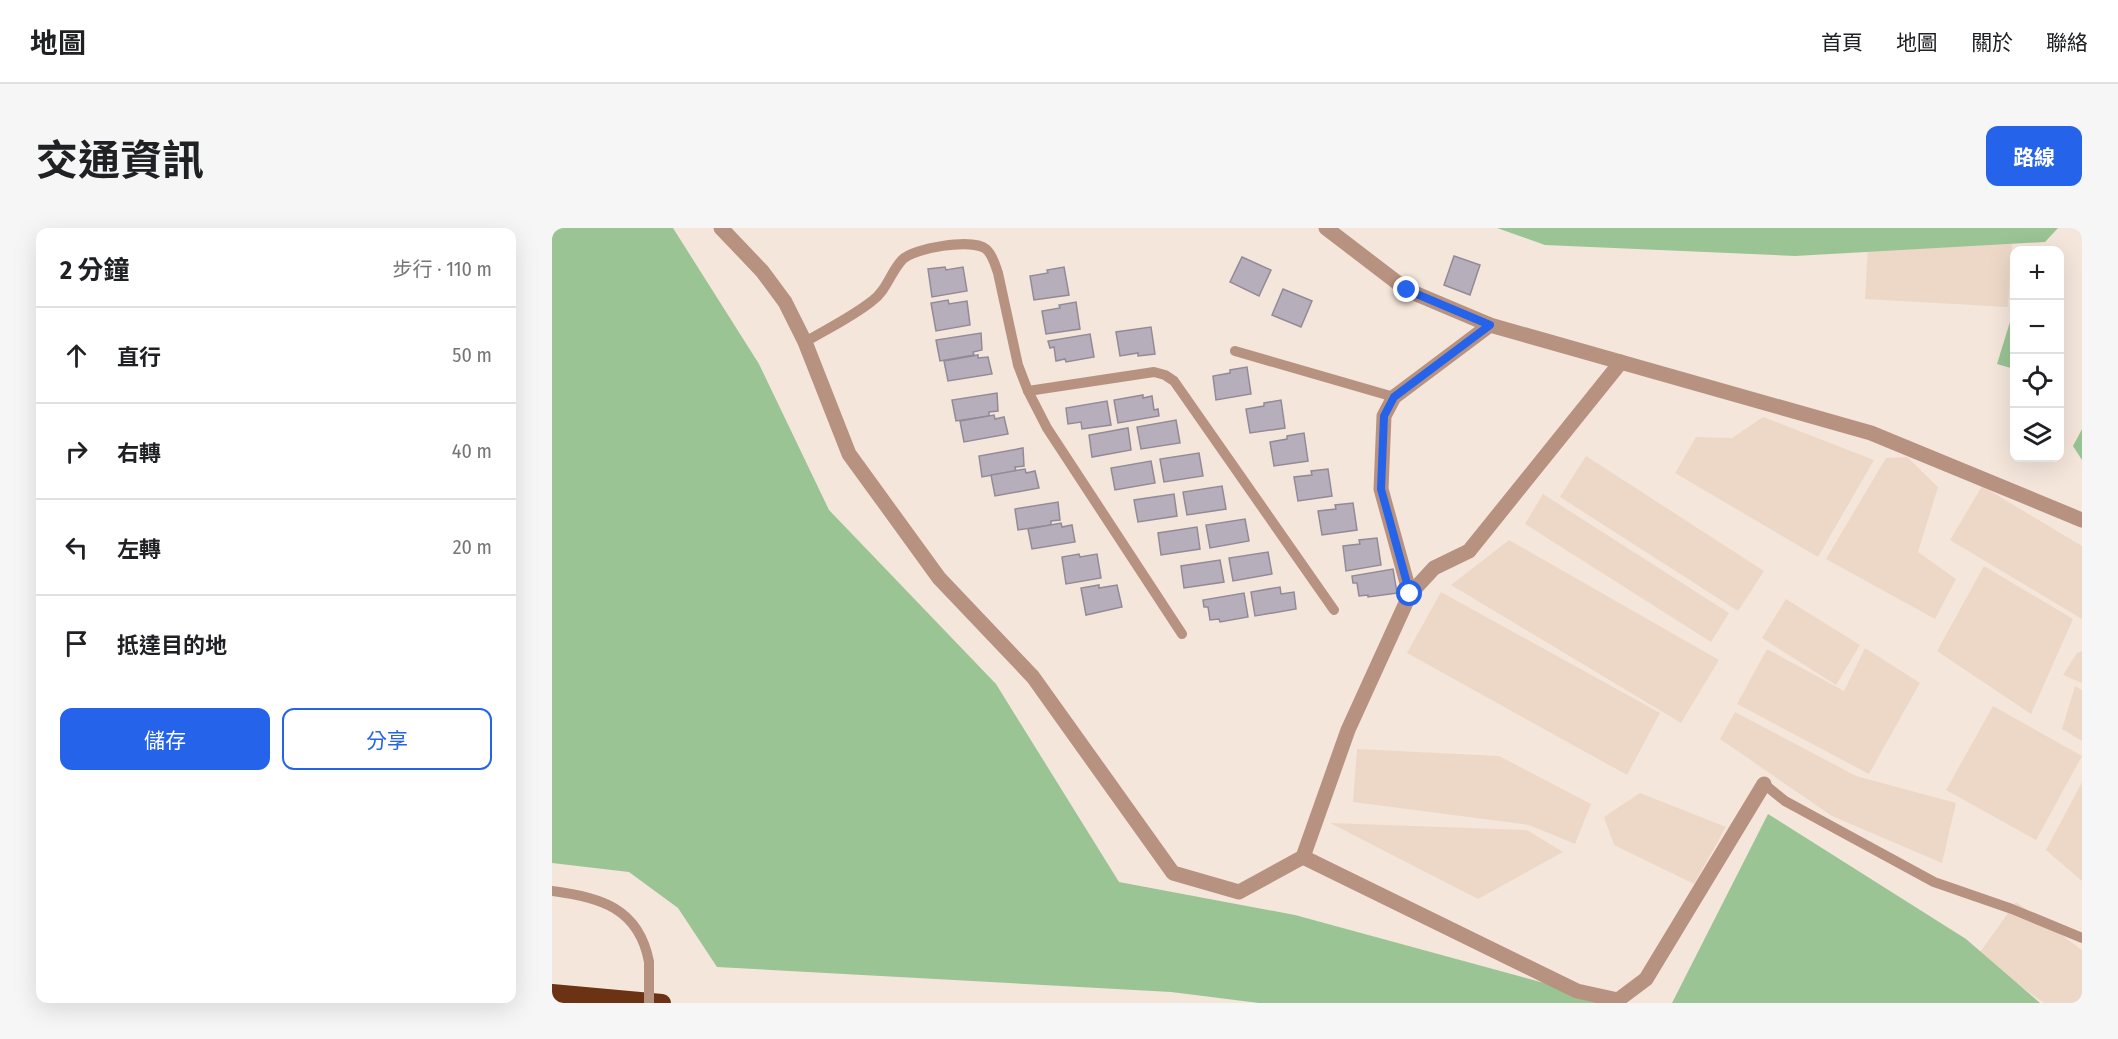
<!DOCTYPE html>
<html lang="zh-TW">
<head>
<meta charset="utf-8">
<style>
	:root { --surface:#fff; --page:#f6f6f6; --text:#202124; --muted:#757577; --line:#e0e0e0; --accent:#2563eb }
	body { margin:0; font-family:"Fira Sans Condensed","Noto Sans TC",sans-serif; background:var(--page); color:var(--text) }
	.controls { position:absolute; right:18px; top:18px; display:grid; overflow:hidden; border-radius:12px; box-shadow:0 6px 24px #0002 }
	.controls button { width:54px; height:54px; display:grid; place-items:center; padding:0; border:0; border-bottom:2px solid var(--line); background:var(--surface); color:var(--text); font:30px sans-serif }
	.stop { position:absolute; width:18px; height:18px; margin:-14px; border:4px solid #2563eb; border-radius:50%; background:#fff }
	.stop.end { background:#2563eb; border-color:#fff; box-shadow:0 2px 6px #0008 }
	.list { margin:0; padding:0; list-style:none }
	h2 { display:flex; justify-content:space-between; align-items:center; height:78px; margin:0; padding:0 24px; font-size:26px }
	h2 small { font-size:20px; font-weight:400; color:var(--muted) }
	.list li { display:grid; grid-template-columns:39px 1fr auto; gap:18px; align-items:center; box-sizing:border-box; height:96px; padding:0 24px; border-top:2px solid var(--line) }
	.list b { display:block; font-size:22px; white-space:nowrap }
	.list em { font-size:20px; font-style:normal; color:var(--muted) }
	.actions { display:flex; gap:12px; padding:18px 24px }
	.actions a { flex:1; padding:14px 0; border:2px solid var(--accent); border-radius:12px; text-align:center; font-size:21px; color:var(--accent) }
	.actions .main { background:var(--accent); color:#fff }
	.icon { flex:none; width:33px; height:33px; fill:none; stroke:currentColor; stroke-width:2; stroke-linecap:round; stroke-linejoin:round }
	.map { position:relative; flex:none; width:1530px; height:775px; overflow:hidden; border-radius:12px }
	header { display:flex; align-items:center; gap:36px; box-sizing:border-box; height:84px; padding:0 30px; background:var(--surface); border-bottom:2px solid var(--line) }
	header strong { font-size:28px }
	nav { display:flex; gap:33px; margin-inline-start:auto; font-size:21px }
	.intro { display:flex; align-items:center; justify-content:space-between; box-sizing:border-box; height:144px; padding:0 36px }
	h1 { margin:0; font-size:42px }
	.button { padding:15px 27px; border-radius:12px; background:var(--accent); color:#fff; font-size:21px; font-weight:700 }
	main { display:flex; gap:36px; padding:0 36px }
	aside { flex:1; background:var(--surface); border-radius:12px; box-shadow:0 6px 24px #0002 }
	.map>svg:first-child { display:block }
	.built { fill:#edd8c8 }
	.green { fill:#9ac494 }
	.building { fill:#b7aebb; stroke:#938a97; stroke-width:1.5 }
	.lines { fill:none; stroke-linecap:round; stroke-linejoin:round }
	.service { stroke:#b89281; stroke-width:10 }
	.minor { stroke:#b89281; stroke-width:15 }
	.motorway { stroke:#6c3214; stroke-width:18 }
	.service-bridge { stroke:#b89281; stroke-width:10 }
	.route { stroke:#2563eb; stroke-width:8 }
</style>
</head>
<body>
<header>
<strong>地圖</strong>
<nav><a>首頁</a><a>地圖</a><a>關於</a><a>聯絡</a></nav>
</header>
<div class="intro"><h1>交通資訊</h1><a class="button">路線</a></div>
<main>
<aside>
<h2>2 分鐘<small>步行 · 110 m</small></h2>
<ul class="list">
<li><svg class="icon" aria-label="ahead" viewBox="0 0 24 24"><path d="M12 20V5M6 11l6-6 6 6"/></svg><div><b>直行</b></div><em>50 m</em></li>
<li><svg class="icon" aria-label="right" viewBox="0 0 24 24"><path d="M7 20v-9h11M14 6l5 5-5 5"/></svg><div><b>右轉</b></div><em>40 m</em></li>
<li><svg class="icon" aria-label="left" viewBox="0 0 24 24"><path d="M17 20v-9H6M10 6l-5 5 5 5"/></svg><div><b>左轉</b></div><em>20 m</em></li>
<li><svg class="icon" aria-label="arrive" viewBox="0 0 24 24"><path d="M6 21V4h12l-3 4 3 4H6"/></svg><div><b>抵達目的地</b></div></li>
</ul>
<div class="actions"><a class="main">儲存</a><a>分享</a></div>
</aside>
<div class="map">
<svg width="1530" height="775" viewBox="0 0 1530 775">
	<rect width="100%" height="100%" fill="#f5e6db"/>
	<g class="built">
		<polygon points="1317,0 1461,0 1456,79 1313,71"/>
		<polygon points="1211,189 1322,232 1266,329 1123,245 1144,209 1180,210"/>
		<polygon points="1034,228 1212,343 1186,383 1008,269"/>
		<polygon points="1355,229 1386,259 1366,324 1404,351 1383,391 1274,331 1334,230"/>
		<polygon points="1430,258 1530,318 1530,391 1398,312"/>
		<polygon points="991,266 1177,385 1159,414 973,296"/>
		<polygon points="957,312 1167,432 1129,495 899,357"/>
		<polygon points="1432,338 1521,391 1479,486 1385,423"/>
		<polygon points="889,364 1108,485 1075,547 855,425"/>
		<polygon points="1234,371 1308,417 1284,457 1210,410"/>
		<polygon points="1313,420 1368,455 1317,546 1185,476 1215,421 1292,463"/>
		<polygon points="1530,423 1530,455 1511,447 1525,425"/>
		<polygon points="1523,458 1530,462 1530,513 1510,501"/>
		<polygon points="1441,478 1530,528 1484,612 1394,562"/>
		<polygon points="1183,484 1304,548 1404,575 1390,635 1280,588 1168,511"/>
		<polygon points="805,521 947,528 1039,576 1023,616 977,597 801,574"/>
		<polygon points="1530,554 1530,653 1494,622"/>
		<polygon points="1088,565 1174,599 1142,656 1062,617 1052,589"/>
		<polygon points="778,595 975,602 1011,624 926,671"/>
		<polygon points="1464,674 1530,722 1530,775 1492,775 1426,727"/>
	</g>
	<g class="green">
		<polygon points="0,0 121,0 207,136 277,282 444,456 567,654 743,687 1066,775 707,775 619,764 165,739 126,680 77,644 0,635"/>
		<polygon points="945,0 1506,0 1493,14 1243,28 993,17"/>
		<polygon points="1462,81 1462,141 1445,136"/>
		<polygon points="1530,201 1530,232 1521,218"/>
		<polygon points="1216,586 1414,711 1488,775 1120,775"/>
	</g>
	<g class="building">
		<polygon points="902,28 928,37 918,67 892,57"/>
		<polygon points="690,29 719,42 707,68 678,54"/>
		<polygon points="393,39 394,42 411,39 415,63 380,69 376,41"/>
		<polygon points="512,39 517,67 482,72 478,48 496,45 495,42"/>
		<polygon points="731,61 760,73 749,99 720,87"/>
		<polygon points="396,72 397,76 415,73 418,97 384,103 379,75"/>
		<polygon points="524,74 528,101 494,106 490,83 508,80 507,77"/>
		<polygon points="599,99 603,126 586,128 586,125 568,128 564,104"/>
		<polygon points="429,105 430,122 421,124 422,127 388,133 384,112"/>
		<polygon points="538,106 542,129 514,134 513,131 504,133 502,119 498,120 496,113"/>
		<polygon points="426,127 426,130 436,129 440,146 396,153 392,133"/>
		<polygon points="695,139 699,166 664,172 661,148 678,145 678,142"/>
		<polygon points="445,165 446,183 437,184 437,188 404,193 400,172"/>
		<polygon points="591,167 591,170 600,168 602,182 606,181 607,188 566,195 562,172"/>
		<polygon points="729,172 733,200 698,205 694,181 712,178 712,175"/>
		<polygon points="555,173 559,197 530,201 529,194 516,196 514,180"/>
		<polygon points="442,187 443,191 452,189 456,206 412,214 408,193"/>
		<polygon points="624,192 628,215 589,221 585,199"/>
		<polygon points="576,200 579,222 540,229 537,207"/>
		<polygon points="752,205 756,233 722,238 718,214 735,211 735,208"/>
		<polygon points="471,220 472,238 463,239 464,243 430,249 427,228"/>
		<polygon points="647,225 651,248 612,254 608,231"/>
		<polygon points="599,233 603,255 563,262 559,240"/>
		<polygon points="473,241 474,245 483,243 487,260 443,268 439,247"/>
		<polygon points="776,241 780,268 746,273 742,249 760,247 759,243"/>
		<polygon points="670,258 674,281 635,287 631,264"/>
		<polygon points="622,266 625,288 586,294 582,272"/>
		<polygon points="506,274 508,292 499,293 499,297 466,302 463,281"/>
		<polygon points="801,275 805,302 770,307 766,283 784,281 783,277"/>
		<polygon points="693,291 697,313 658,320 654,297"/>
		<polygon points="509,295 510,299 520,297 523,314 480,321 476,301"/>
		<polygon points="645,299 648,321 609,327 606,305"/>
		<polygon points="825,310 829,337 794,343 791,318 808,316 807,312"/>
		<polygon points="716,324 720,346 681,353 677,330"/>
		<polygon points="527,326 528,329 545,326 549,350 514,356 510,329"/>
		<polygon points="668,332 672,354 632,360 629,338"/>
		<polygon points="841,341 845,365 816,369 816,367 807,368 805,355 801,355 800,348"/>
		<polygon points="547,357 547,360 565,357 570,379 534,387 529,360"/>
		<polygon points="728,359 729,366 742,364 744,381 703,388 699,364"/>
		<polygon points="692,365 696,389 668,394 667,391 658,392 656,379 652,379 651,372"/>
	</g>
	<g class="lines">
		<g class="service">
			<path d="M253,114C275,101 300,89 320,73C335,62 338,45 350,32C360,20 421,10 434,21C441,27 443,37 446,45L466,137L476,163L495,200L630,406"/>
			<polyline points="683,123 842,169"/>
			<polyline points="476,163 602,144 613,147 622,153 782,382"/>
			<polyline points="1212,556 1233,573 1382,654 1460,681 1530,710"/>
			<path d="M0,663C48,669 87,680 97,734"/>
		</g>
		<g class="minor">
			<polyline points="169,0 210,43 233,74 253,114 297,226 387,350 481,449 621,645 687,664 751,629 796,502 858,366 829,261 832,188 842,169 938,97"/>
			<polyline points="774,0 855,62 938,97 1319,205 1530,292"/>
			<polyline points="858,366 882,340 917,323 1069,134"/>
			<polyline points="751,629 1025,763 1066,772 1094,751 1212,556"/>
		</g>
		<polyline class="motorway" points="0,765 110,775"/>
		<polyline class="service-bridge" points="97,775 97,734"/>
	</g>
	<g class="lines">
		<polyline class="route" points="855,62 938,97 842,169 832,188 829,261 858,366"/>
	</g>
</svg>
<div class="controls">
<button>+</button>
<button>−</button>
<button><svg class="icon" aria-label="locate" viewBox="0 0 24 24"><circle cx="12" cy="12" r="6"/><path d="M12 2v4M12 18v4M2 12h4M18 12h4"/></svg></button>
<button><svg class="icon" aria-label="layers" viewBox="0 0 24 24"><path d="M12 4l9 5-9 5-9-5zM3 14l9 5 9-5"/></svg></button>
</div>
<div class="stop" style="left:858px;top:366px"></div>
<div class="stop end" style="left:855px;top:62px"></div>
</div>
</main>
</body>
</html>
